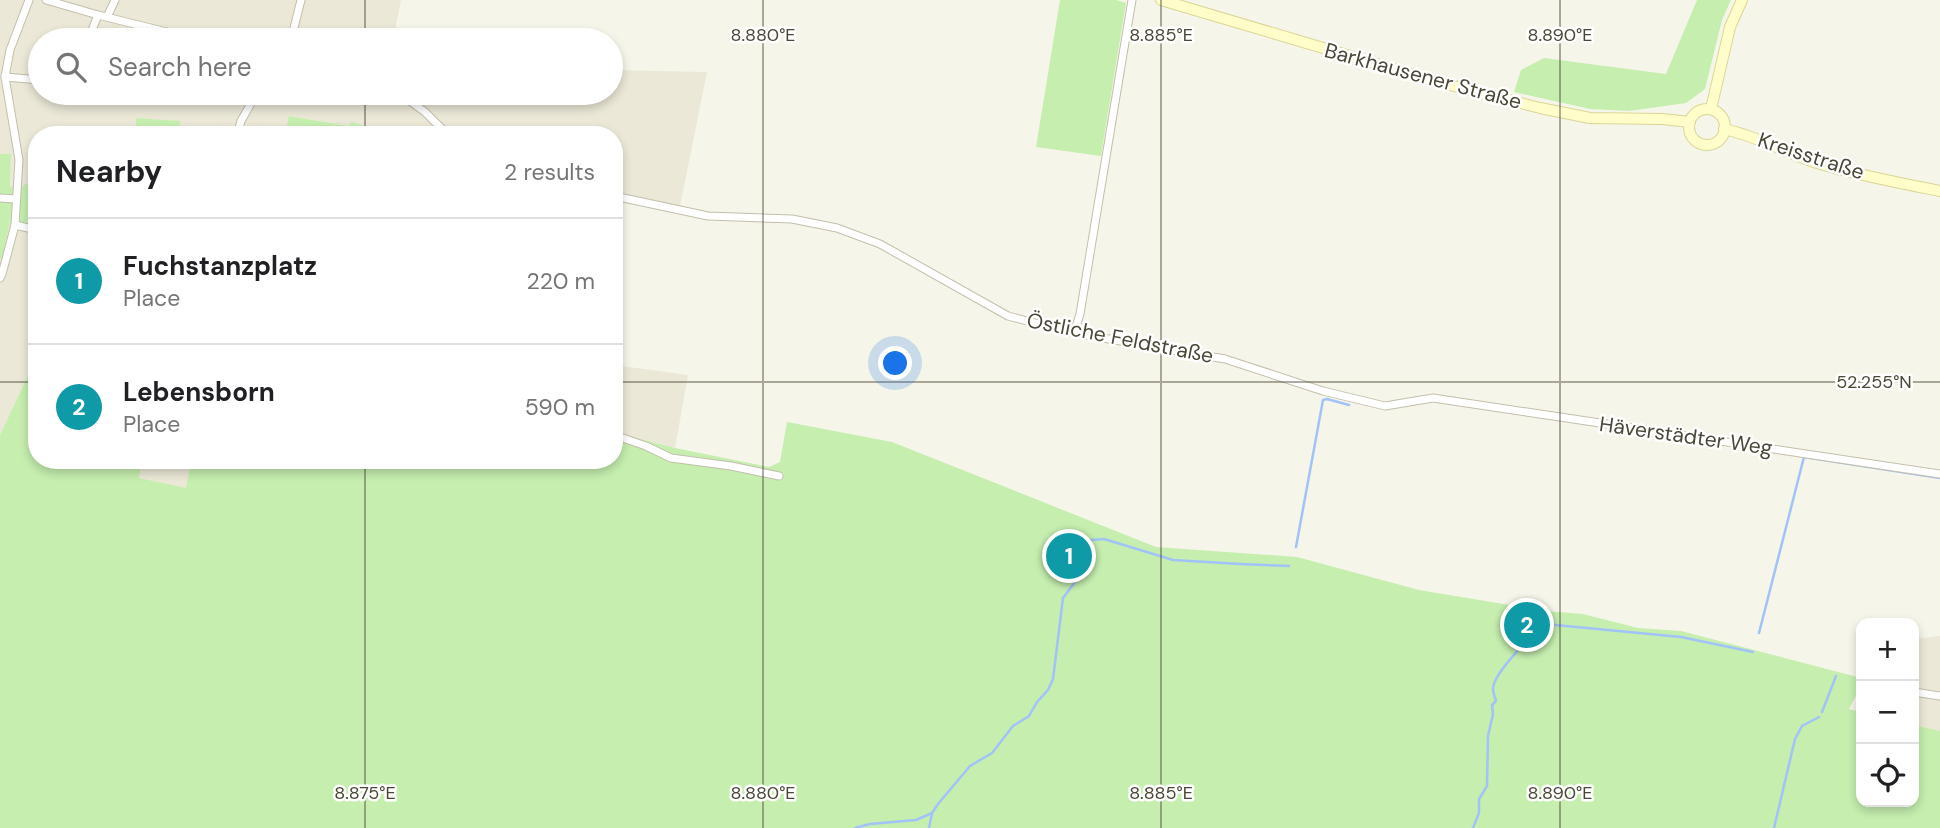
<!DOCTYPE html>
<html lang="en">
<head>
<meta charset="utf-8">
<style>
	:root { --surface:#fff; --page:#f2f2f2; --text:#202124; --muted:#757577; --line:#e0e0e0; --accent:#84411e }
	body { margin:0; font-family:"DM Sans",sans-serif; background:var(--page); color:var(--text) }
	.controls { position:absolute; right:21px; bottom:21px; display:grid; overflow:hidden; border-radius:14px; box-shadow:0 4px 10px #0003 }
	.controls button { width:63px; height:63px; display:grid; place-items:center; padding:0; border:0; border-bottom:2px solid var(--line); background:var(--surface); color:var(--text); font:35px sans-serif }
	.you { position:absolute; left:896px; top:364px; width:24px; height:24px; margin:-18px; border:5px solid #fff; border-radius:50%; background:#1a73e8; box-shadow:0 0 0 10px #1a73e833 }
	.badge { display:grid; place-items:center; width:46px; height:46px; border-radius:50%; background:var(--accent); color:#fff; font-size:23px; font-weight:700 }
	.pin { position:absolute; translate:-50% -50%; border:4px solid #fff; box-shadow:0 2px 7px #0006 }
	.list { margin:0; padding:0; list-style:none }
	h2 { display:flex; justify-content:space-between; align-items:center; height:91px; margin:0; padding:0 28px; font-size:30px }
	h2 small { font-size:23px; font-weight:400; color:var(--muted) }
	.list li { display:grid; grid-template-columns:46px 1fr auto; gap:21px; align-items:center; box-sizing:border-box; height:126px; padding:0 28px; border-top:2px solid var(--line) }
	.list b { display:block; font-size:26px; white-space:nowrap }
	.list p { margin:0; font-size:23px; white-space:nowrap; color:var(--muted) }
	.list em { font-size:23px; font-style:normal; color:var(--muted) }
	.icon { flex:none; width:38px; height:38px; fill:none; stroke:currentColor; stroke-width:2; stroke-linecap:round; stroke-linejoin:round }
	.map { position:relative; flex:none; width:1940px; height:828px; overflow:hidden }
	.search { position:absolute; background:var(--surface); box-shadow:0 4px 10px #0003; left:28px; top:28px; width:595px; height:77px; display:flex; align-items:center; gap:18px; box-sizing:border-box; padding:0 24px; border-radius:38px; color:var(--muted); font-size:26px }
	.panel { position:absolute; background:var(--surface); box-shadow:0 4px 10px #0003; left:28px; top:126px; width:595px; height:343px; border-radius:28px }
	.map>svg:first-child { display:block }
	.residential { fill:#ebe8d7 }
	.green { fill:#c5eeaf }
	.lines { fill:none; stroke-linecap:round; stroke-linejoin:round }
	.stream { stroke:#a1c3f8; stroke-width:2.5 }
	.street-casing { stroke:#c3bfab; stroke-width:9 }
	.secondary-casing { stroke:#dad695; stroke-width:12 }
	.street { stroke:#fff; stroke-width:7 }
	.secondary { stroke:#fffdca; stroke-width:10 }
	.ticks { fill:none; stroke:#4b4736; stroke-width:2; stroke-opacity:0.45 }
	.labels { text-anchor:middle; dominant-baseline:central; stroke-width:5; stroke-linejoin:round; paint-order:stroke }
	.street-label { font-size:21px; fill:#4b4736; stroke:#fff }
	.ticks-label { font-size:18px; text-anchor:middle; fill:#4b4736; stroke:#fff; stroke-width:5; stroke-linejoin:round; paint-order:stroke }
</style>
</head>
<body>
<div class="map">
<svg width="1940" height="828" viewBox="0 0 1940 828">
	<rect width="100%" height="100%" fill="#f6f5e9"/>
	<g class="residential">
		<polygon points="0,0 401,0 393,40 40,40 40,93 611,93 611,70 707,72 680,206 623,195 614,235 614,135 380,135 378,131 290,116 285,135 179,135 179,121 136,119 136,135 37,135 37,177 21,187 10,187 11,155 0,154"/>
		<polygon points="10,221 37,227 37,361 32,367 0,435 0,258 2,258"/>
		<polygon points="614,365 688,375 675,448 614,432"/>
		<polygon points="142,460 191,460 186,489 138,478"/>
		<polygon points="1940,636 1940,731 1914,725 1914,639"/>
	</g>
	<g class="green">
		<polygon points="1060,0 1116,0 1126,3 1101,156 1036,147"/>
		<polygon points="1697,0 1731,0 1722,20 1705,89 1686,103 1629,111 1590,109 1514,92 1521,70 1544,58 1666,74"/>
		<polygon points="289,116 349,126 352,122 378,131 380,135 285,135"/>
		<polygon points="136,118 180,121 179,135 136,135"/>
		<polygon points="0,154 11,154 10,187 21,187 37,177 37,227 10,222 2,259 0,258"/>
		<polygon points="37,361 37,460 142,460 139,478 186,488 191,460 436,460 493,467 496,460 552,460 598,469 600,460 614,460 614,432 675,448 769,467 780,462 787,422 892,442 1156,547 1297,557 1419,590 1545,611 1583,614 1638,628 1681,631 1861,678 1861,686 1849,709 1861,712 1861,802 1914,802 1914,725 1940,731 1940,828 0,828 0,435 32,367"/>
	</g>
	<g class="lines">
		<g class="stream">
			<polyline points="1296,547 1323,400 1327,399 1349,405"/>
			<polyline points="1084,560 1079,541 1104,539 1173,560 1240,564 1289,566"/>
			<polyline points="1759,633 1804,457 1940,478"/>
			<polyline points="1529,636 1540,633 1545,624 1681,637 1753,652"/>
			<polyline points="1822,712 1836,676"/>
			<polyline points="855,828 870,824 916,820 932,813"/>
			<polyline points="929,828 932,813 938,804 970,766 992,753 1013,726 1029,716 1037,702 1048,690 1053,679 1063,598 1075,582 1077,571"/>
			<path d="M1473,828L1479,813V799L1487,786L1488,736L1493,714L1492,705L1496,701C1495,697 1493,693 1493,689C1493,677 1513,656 1521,647"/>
			<polyline points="1774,828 1795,739 1802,726 1819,717"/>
		</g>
		<defs>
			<g id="street">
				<polyline points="46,0 98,15 199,40"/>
				<polyline points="107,17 115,0"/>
				<polyline points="88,40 98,15"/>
				<polyline points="291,40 301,0"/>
				<polyline points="5,77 40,80"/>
				<polyline points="399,93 425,112 448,135"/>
				<polyline points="237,135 241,121 257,93"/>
				<polyline points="614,196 708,216 792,219 837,228 880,244 1008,316 1074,333 1225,359 1323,391 1385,406 1433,398 1940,474"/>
				<polyline points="0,198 15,199"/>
				<polyline points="15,225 37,230"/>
				<polyline points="0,278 2,274 15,225 19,160 5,77 10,50 29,0"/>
				<polyline points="1074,333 1080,314 1132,0"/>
				<polyline points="614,435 646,446 671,458 731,466 779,476"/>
				<polyline points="1914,692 1940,696"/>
			</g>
			<g id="secondary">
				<polyline points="1161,0 1438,82 1540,108 1590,118 1662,119 1690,122"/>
				<polyline points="1711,109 1730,27 1742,0"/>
				<circle cx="1707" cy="127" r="18"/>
				<path d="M1724,129C1757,136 1786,153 1817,163C1857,175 1899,183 1940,191"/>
			</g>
		</defs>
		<use href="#street" class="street-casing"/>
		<use href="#secondary" class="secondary-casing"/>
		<use href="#street" class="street"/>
		<use href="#secondary" class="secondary"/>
	</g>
	<path class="ticks" d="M365,0V40M763,0V828M1161,0V828M1560,0V828M365,93V135M0,382H37M614,382H1940M365,460V828"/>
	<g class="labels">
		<g class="street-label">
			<text transform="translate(1423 76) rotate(15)">Barkhausener Straße</text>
			<text transform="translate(1811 156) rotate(18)">Kreisstraße</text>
			<text transform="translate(1120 338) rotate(11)">Östliche Feldstraße</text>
			<text transform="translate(1686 436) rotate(8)">Häverstädter Weg</text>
		</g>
	</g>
	<g class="ticks-label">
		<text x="763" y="41">8.880°E</text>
		<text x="1161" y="41">8.885°E</text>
		<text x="1560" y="41">8.890°E</text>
		<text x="1874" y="388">52.255°N</text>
		<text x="365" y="799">8.875°E</text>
		<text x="763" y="799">8.880°E</text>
		<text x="1161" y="799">8.885°E</text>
		<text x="1560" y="799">8.890°E</text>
	</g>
</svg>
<div class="controls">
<button>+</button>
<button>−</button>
<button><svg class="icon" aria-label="locate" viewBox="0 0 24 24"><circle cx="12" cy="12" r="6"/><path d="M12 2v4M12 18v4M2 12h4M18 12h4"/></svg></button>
</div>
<div class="you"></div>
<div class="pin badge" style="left:1069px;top:556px;background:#0f9aa8">1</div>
<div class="pin badge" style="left:1527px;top:625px;background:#0f9aa8">2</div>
<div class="search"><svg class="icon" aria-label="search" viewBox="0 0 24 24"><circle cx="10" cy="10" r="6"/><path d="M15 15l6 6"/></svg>Search here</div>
<section class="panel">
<h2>Nearby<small>2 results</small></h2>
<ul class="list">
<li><span class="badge" style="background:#0f9aa8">1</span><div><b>Fuchstanzplatz</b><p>Place</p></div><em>220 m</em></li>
<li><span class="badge" style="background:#0f9aa8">2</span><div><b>Lebensborn</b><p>Place</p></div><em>590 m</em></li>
</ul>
</section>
</div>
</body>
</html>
